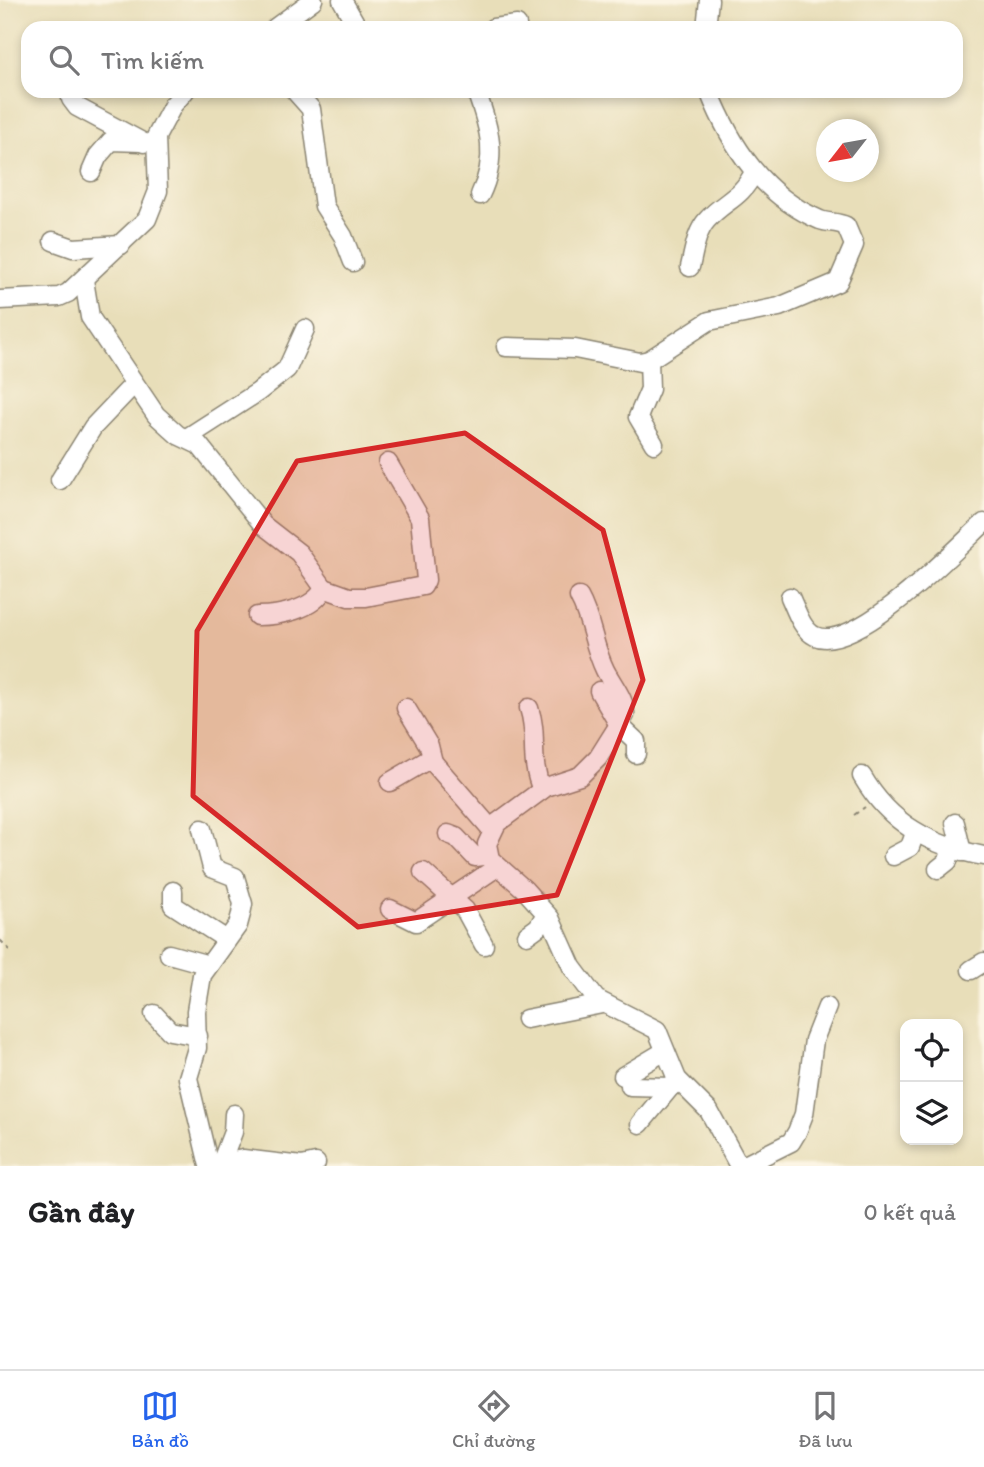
<!DOCTYPE html>
<html lang="vi">
<head>
<meta charset="utf-8">
<style>
	:root { --surface:#fff; --page:#f6f6f6; --text:#202124; --muted:#757577; --line:#e0e0e0; --accent:#2563eb }
	body { margin:0; font-family:Itim,sans-serif; background:var(--page); color:var(--text) }
	.controls { position:absolute; right:21px; bottom:21px; display:grid; overflow:hidden; border-radius:14px; box-shadow:0 4px 10px #0003 }
	.controls button { width:63px; height:63px; display:grid; place-items:center; padding:0; border:0; border-bottom:2px solid var(--line); background:var(--surface); color:var(--text); font:35px sans-serif }
	.compass { position:absolute; left:816px; top:119px; width:63px; height:63px; border-radius:50%; background:var(--surface); box-shadow:0 4px 10px #0003; rotate:239deg }
	.list { margin:0; padding:0; list-style:none }
	h2 { display:flex; justify-content:space-between; align-items:center; height:91px; margin:0; padding:0 28px; font-size:30px }
	h2 small { font-size:23px; font-weight:400; color:var(--muted) }
	.icon { flex:none; width:38px; height:38px; fill:none; stroke:currentColor; stroke-width:2; stroke-linecap:round; stroke-linejoin:round }
	.map { position:relative; flex:none; width:984px; height:1166px; overflow:hidden }
	.search { position:absolute; background:var(--surface); box-shadow:0 4px 10px #0003; left:21px; right:21px; top:21px; height:77px; display:flex; align-items:center; gap:18px; box-sizing:border-box; padding:0 24px; border-radius:21px; color:var(--muted); font-size:26px }
	.sheet { height:203px; background:var(--surface) }
	nav { display:flex; justify-content:space-around; align-items:center; box-sizing:border-box; height:98px; border-top:2px solid var(--line); background:var(--surface); font-size:19px; color:var(--muted) }
	nav a { display:grid; justify-items:center; gap:4px }
	nav .on { color:var(--accent) }
	.map>svg:first-child { display:block }
	.lines { fill:none; stroke-linecap:round; stroke-linejoin:round }
	.minor-casing { stroke:#8a8472; stroke-width:21 }
	.path { stroke:#8a8472; stroke-width:2; stroke-dasharray:5 5; stroke-linecap:butt }
	.minor { stroke:#fff; stroke-width:18 }
	.marked { fill:#d62828; fill-opacity:0.2; stroke:#d62828; stroke-width:5; stroke-linejoin:round }
</style>
</head>
<body>
<div class="map">
<svg width="984" height="1166" viewBox="0 0 984 1166">
	<rect width="100%" height="100%" fill="#fcf5e5"/>
	<filter id="ink" filterUnits="userSpaceOnUse"><feTurbulence type="fractalNoise" baseFrequency=".0143" numOctaves="2"/><feDisplacementMap in="SourceGraphic" scale="14" xChannelSelector="R" yChannelSelector="G"/><feConvolveMatrix kernelMatrix="1 2 1 2 8 2 1 2 1" color-interpolation-filters="sRGB"/></filter>
	<filter id="wash" filterUnits="userSpaceOnUse"><feTurbulence type="fractalNoise" baseFrequency=".00686" numOctaves="4" result="noise"/><feDisplacementMap in="SourceGraphic" scale="28" xChannelSelector="R" yChannelSelector="G"/><feGaussianBlur stdDeviation="1.57" result="paint"/><feColorMatrix in="noise" values="0 0 0 0 0 0 0 0 0 0 0 0 0 0 0 0 0 1.4 0 .05"/><feComposite in="paint" operator="in"/></filter>
	<g filter="url(#wash)">
		<rect width="100%" height="100%" fill="#e8deb9"/>
	</g>
	<g filter="url(#ink)">
		<g class="lines">
			<defs>
				<g id="minor">
					<polyline points="342,0 358,28"/>
					<polyline points="275,28 313,0"/>
					<polyline points="493,28 517,25"/>
					<polyline points="706,28 709,0"/>
					<polyline points="71,91 71,99 77,107 144,143"/>
					<polyline points="295,91 311,109 324,206 343,236 353,262"/>
					<path d="M476,91C490,129 498,158 480,195"/>
					<polyline points="91,172 98,156 111,141 141,142"/>
					<polyline points="53,241 73,248 121,245"/>
					<path d="M690,267C694,251 696,232 707,220C725,200 741,199 754,172"/>
					<path d="M84,280L90,317L156,415L178,435L199,445L263,525L299,553L324,588C314,610 278,616 257,616"/>
					<polyline points="0,300 59,297 68,293 147,219 158,191 156,137 173,105 185,91"/>
					<path d="M506,347L575,349L640,362L649,360L709,321L779,307L838,282L854,245L846,226C838,222 828,223 820,220C763,196 731,146 709,91"/>
					<polyline points="649,360 650,389 638,417 654,444"/>
					<polyline points="188,437 258,392 287,369 305,329"/>
					<polyline points="60,480 93,427 133,385"/>
					<polyline points="324,588 349,597 366,597 423,586 426,580 420,518 388,463"/>
					<path d="M579,597C592,620 593,646 605,670C612,684 626,700 625,715L598,758L580,776L546,787L497,823L487,844L490,859L524,889L550,918L572,967L596,999L657,1030L677,1079L709,1111L739,1166"/>
					<path d="M790,597C796,610 802,630 815,636C855,654 956,549 984,523"/>
					<polyline points="599,691 619,725 636,741 636,754"/>
					<polyline points="406,708 429,746 433,762"/>
					<path d="M529,708C539,738 528,757 542,790"/>
					<path d="M862,776C890,824 931,846 984,856"/>
					<polyline points="390,782 426,761 433,762 492,830"/>
					<polyline points="955,823 962,852"/>
					<polyline points="202,829 212,868 235,877 243,904 241,914 238,925 202,975 196,1011 197,1048 188,1078 209,1166"/>
					<polyline points="448,834 456,837 475,857 488,855"/>
					<polyline points="893,856 910,847 915,833"/>
					<polyline points="938,869 948,861 951,850"/>
					<polyline points="423,872 465,910 484,945"/>
					<polyline points="173,891 173,905 227,940"/>
					<polyline points="390,909 416,922 497,867"/>
					<polyline points="527,935 538,927 546,914"/>
					<polyline points="169,954 209,965"/>
					<polyline points="971,970 984,962"/>
					<polyline points="154,1014 170,1031 198,1036"/>
					<polyline points="526,1019 602,1004"/>
					<polyline points="623,1076 665,1051"/>
					<polyline points="630,1086 671,1087"/>
					<polyline points="640,1124 677,1079"/>
					<polyline points="221,1163 243,1159 302,1166 316,1163"/>
					<polyline points="220,1166 233,1132 234,1114"/>
					<polyline points="743,1166 791,1142 797,1132 804,1114 814,1040 827,1007"/>
				</g>
			</defs>
			<use href="#minor" class="minor-casing"/>
			<g class="path">
				<polyline points="854,815 865,807"/>
				<polyline points="0,940 10,950"/>
			</g>
			<use href="#minor" class="minor"/>
		</g>
	</g>
	<path class="marked" d="M465,433L603,530L643,680L557,895L358,927L193,796L197,631L297,461Z"/>
</svg>
<div class="controls">
<button><svg class="icon" aria-label="locate" viewBox="0 0 24 24"><circle cx="12" cy="12" r="6"/><path d="M12 2v4M12 18v4M2 12h4M18 12h4"/></svg></button>
<button><svg class="icon" aria-label="layers" viewBox="0 0 24 24"><path d="M12 4l9 5-9 5-9-5zM3 14l9 5 9-5"/></svg></button>
</div>
<svg class="compass" viewBox="-18 -18 36 36"><path d="M0-13l5 13h-10z" fill="#e53935"/><path d="M0 13l5-13h-10z" fill="#757577"/></svg>
<div class="search"><svg class="icon" aria-label="search" viewBox="0 0 24 24"><circle cx="10" cy="10" r="6"/><path d="M15 15l6 6"/></svg>Tìm kiếm</div>
</div>
<section class="sheet">
<h2>Gần đây<small>0 kết quả</small></h2>
<ul class="list">
</ul>
</section>
<nav>
<a class="on"><svg class="icon" aria-label="map" viewBox="0 0 24 24"><path d="M3 6l6-2 6 2 6-2v14l-6 2-6-2-6 2zM9 4v14M15 6v14"/></svg>Bản đồ</a>
<a><svg class="icon" aria-label="directions" viewBox="0 0 24 24"><path d="M12 3l9 9-9 9-9-9zM9 14v-3h6M13 9l2 2-2 2"/></svg>Chỉ đường</a>
<a><svg class="icon" aria-label="saved" viewBox="0 0 24 24"><path d="M7 4h10v16l-5-4-5 4z"/></svg>Đã lưu</a>
</nav>
</body>
</html>
